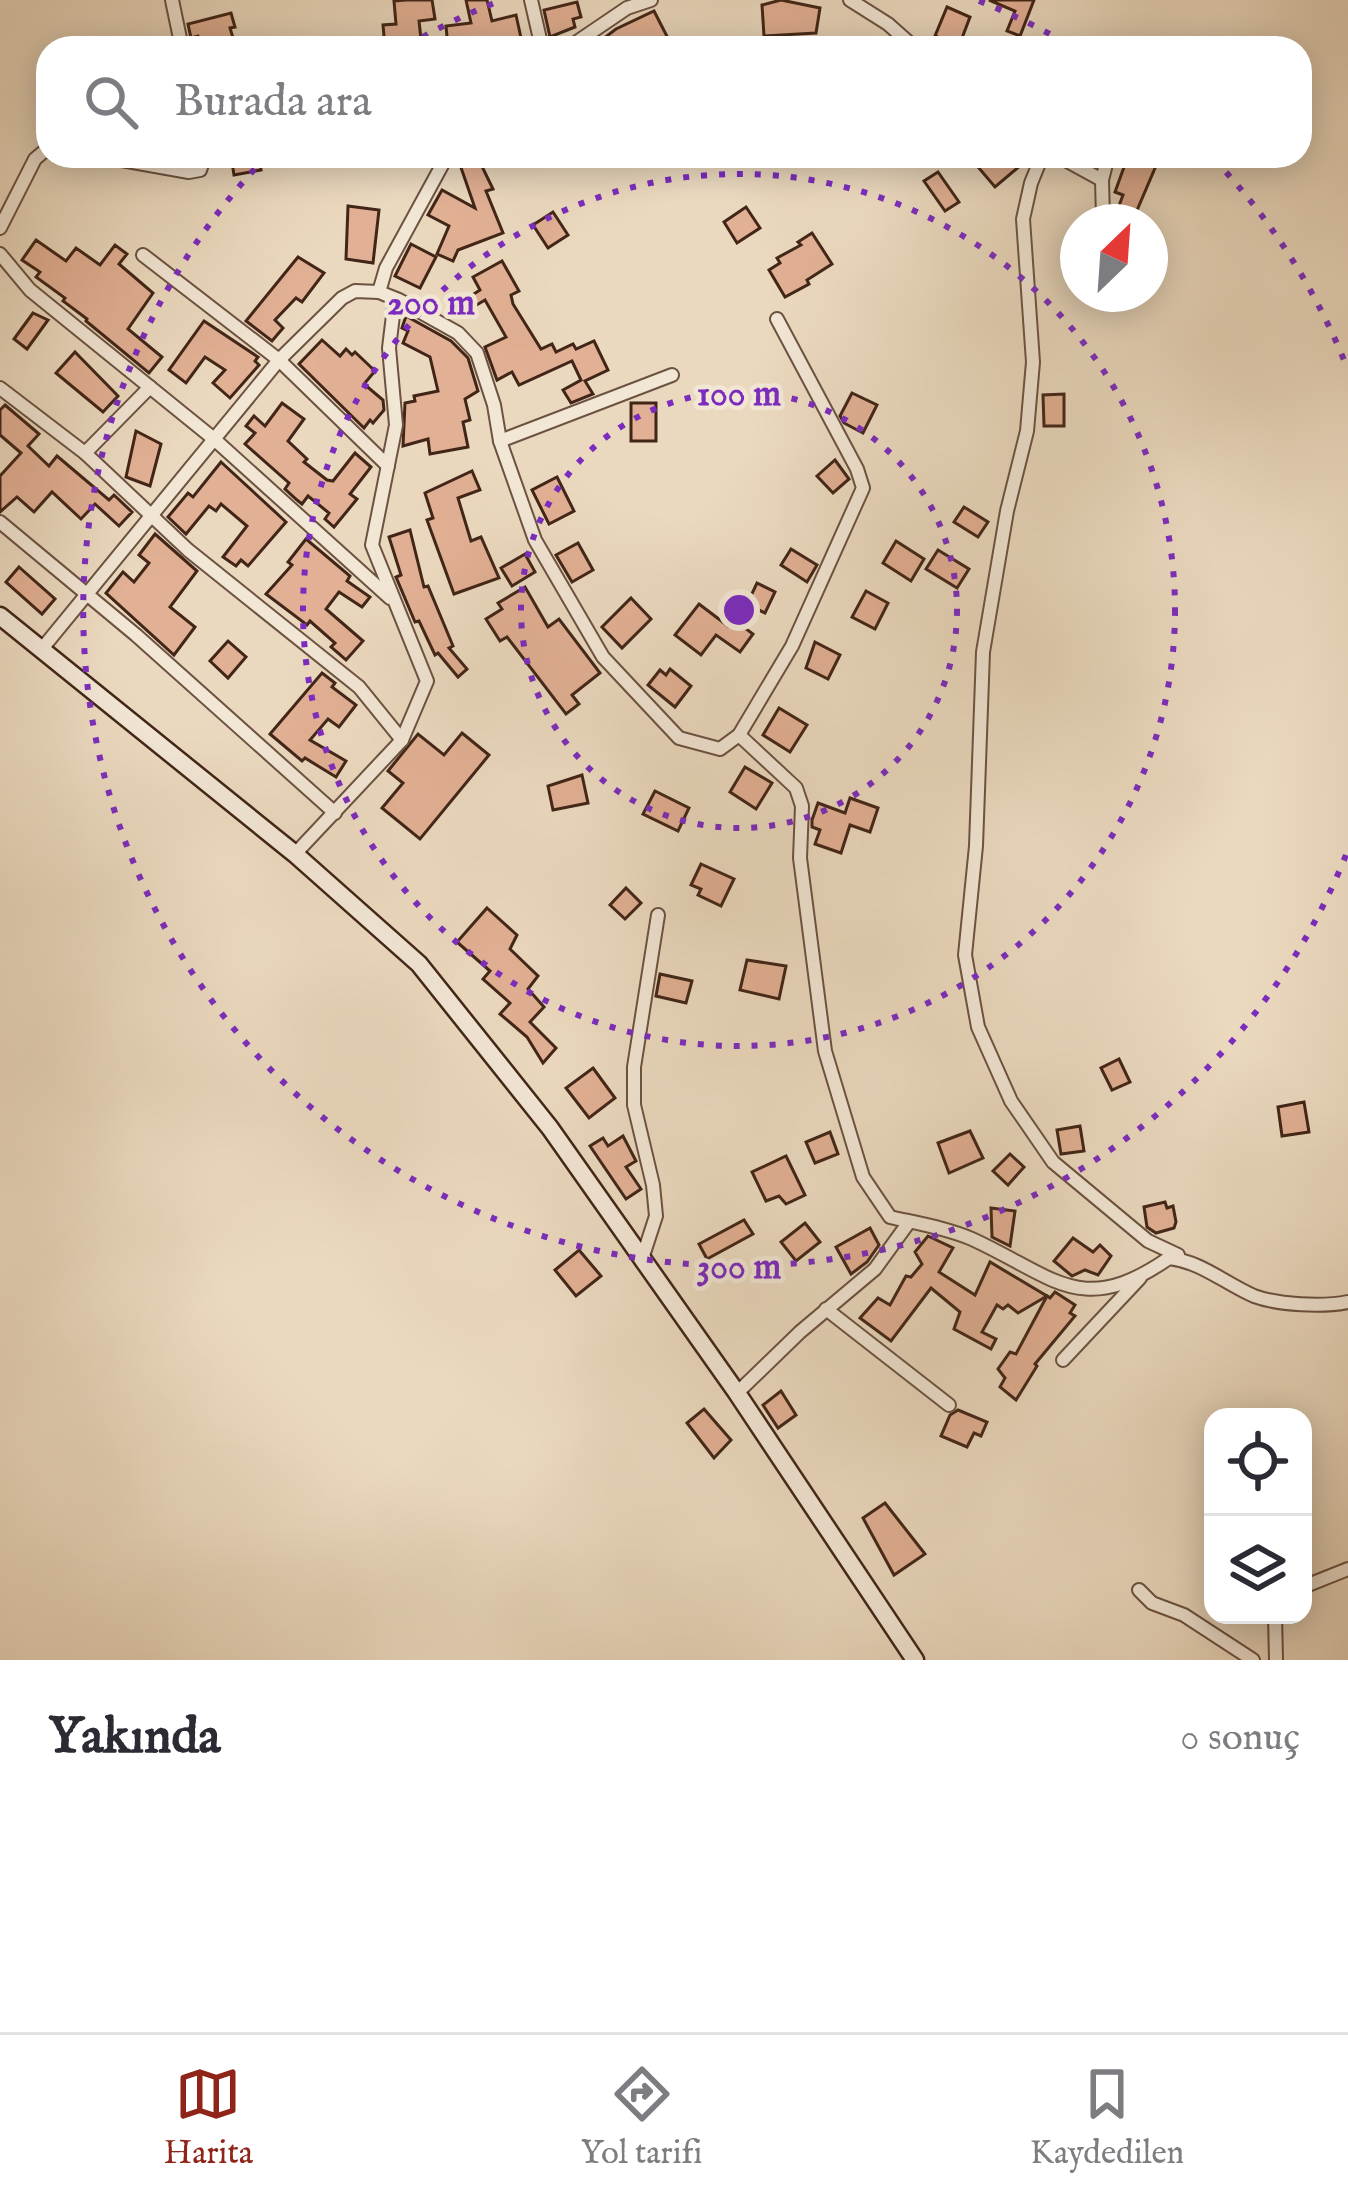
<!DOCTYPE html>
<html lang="tr">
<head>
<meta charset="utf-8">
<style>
	:root { --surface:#fff; --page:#f7f7f7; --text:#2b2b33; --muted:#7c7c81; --line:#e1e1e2; --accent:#8f2418 }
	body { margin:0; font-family:"IM FELL English",serif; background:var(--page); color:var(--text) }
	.controls { position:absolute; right:36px; bottom:36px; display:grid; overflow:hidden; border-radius:24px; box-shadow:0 6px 30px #0003 }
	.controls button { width:108px; height:108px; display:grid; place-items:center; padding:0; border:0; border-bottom:3px solid var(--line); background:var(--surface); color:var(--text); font:60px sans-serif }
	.compass { position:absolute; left:1060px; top:204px; width:108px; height:108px; border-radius:50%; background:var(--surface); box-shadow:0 6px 30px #0003; rotate:25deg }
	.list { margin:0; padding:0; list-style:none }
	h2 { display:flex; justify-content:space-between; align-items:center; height:156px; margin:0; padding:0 48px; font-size:51px }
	h2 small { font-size:39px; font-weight:400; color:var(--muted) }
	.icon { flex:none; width:66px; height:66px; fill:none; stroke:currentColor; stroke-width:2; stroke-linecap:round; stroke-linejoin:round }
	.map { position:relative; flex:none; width:1348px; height:1660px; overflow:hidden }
	.search { position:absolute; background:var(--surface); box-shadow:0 6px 30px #0003; left:36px; right:36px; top:36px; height:132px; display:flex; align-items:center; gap:30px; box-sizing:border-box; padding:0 42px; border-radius:36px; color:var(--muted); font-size:45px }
	.sheet { height:372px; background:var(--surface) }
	nav { display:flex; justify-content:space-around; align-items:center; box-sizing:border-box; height:168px; border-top:3px solid var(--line); background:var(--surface); font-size:33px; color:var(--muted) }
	nav a { display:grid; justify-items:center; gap:6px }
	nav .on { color:var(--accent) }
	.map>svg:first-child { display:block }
	.building { fill:#e2b094; stroke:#412517; stroke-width:3 }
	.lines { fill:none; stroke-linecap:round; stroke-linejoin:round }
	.street-casing { stroke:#6c5241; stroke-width:16 }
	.secondary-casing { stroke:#412517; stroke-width:21 }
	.street { stroke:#f2e6d5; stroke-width:12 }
	.secondary { stroke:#f2e6d5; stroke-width:16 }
	.ring { fill:none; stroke:#7b2cbf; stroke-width:6; stroke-dasharray:6 12 }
	.centre { fill:#7b2cbf; stroke:#f2e6d5; stroke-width:6 }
	.ring-label { font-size:36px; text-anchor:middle; font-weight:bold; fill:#7b2cbf; stroke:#f2e6d5; stroke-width:9; stroke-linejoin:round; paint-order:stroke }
</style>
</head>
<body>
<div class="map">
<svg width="1348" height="1660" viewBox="0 0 1348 1660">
	<rect width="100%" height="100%" fill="#ebd9bf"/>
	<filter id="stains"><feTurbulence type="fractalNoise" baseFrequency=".00167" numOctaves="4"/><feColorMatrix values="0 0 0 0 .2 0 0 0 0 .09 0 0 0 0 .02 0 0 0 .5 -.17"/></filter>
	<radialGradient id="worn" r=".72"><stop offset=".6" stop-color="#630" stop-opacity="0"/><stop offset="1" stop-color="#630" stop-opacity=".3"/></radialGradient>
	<g class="building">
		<polygon points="406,0 432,0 435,19 419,21 422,48 385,48 383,25 396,24 394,1"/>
		<polygon points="466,0 487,0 492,21 516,15 523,47 448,48 446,26 471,23"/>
		<polygon points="781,0 820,8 816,33 764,36 762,5"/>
		<polygon points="989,0 1034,0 1020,36 1007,31 1015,11"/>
		<polygon points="577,2 581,17 573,19 575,27 550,37 544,10"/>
		<polygon points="947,7 970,17 959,46 935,36"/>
		<polygon points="654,11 673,48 591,48 616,29"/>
		<polygon points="231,13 235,27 230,28 236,48 202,48 198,36 191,38 188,24"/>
		<polygon points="231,156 259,156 261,170 234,175"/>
		<polygon points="457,156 477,156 493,189 486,191 503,233 458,250 453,261 437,254 449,226 428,215 442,190 475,208"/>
		<polygon points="990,156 1014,156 1021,165 995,187 978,167"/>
		<polygon points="1128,156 1146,156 1158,161 1132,222 1113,222 1123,195 1115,192"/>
		<polygon points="938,172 959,202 945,211 924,181"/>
		<polygon points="348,206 379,210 373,263 346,259"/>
		<polygon points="746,207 760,228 737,243 724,222"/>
		<polygon points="553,212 568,235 548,248 533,225"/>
		<polygon points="812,233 832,264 807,280 809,284 785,297 769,270 780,263 777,258 801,245 798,242"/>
		<polygon points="36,240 66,261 76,248 100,265 115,245 127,254 119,264 153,293 128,329 162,357 149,373 86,321 87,319 63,301 65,298 36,277 40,272 22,260"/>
		<polygon points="411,244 436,257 420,288 395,276"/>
		<polygon points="298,257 324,273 302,302 296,298 275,320 283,328 272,341 246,321"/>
		<polygon points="502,261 519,291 511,295 513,304 541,349 552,344 556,352 573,344 576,349 594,341 608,370 585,381 593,394 571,403 563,390 581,380 572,361 519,385 512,372 497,380 485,347 506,337 485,300 468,310 463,301 480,290 473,277"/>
		<polygon points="33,313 48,320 27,349 14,339"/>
		<polygon points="406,316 451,341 468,358 478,391 465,399 470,420 463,422 468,447 430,454 428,439 403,446 405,403 415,401 414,396 438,391 430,357 403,343 408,331 402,328"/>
		<polygon points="204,321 258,357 255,361 259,365 230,398 213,383 225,370 205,357 186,383 169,370"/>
		<polygon points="322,340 340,356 346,349 352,355 355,352 375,371 364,384 383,400 384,410 373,423 370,420 364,428 299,364"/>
		<polygon points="75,352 118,396 103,412 56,373"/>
		<polygon points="852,393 877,405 863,433 844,423 840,416"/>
		<polygon points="1064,394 1064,426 1044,426 1043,395"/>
		<polygon points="282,403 304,419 288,441 307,459 304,462 327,480 333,481 355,453 371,467 350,494 357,499 334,527 325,519 329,513 308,496 302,504 297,500 285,489 289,483 245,444 255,433 246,426 254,416 265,426"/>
		<rect x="631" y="403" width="25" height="38"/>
		<polygon points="5,405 39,434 28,446 49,466 57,456 109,500 114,495 132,512 119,526 95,504 81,519 52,492 34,512 17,497 0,512 0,476 21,453 0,435 0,410"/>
		<polygon points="136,431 161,444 150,486 126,477"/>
		<polygon points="835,460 849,479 833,493 817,476"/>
		<polygon points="221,462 286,522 248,566 241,560 236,566 223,557 247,526 221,504 216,511 209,506 186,534 168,517 188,493 193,497"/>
		<polygon points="472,471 480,490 458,498 471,541 481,537 499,578 454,594 427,520 433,518 425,493"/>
		<polygon points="557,477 574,511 549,524 532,490"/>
		<polygon points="964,507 988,522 978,537 954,522"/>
		<polygon points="410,530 424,587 428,586 453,646 449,648 467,669 458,677 438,653 435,655 419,621 415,622 396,577 401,575 389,537"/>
		<polygon points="155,534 197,571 170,607 195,627 174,655 106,593 123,572 134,582 149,563 139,555"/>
		<polygon points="306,539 350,576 347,581 370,597 362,607 339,592 326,609 363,641 346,660 331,647 335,643 310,621 307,625 266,594 292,565 288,562"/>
		<polygon points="896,541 924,559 911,581 883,563"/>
		<polygon points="578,543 593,570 572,582 556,555"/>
		<polygon points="791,549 817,565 807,582 781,565"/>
		<polygon points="938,550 969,569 957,588 926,569"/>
		<polygon points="525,554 535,572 512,586 501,568"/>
		<polygon points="19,567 55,599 42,614 6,582"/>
		<polygon points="757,583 775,592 765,613 747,604"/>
		<polygon points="525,587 548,627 559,619 600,673 572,695 579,704 566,714 507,637 500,641 486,619 502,609 498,603"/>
		<polygon points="866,591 888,603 875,629 852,617"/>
		<polygon points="631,598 651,619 622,648 602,627"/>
		<polygon points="699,604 728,626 733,619 753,634 740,652 716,635 701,655 675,635"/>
		<polygon points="228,641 246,657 228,678 210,661"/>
		<polygon points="815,642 840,655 828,679 806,668"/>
		<polygon points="670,669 691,686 675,707 648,685 660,670 666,675"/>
		<polygon points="322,673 335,683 332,687 356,705 339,727 328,719 310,740 346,761 336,777 305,758 302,761 270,734"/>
		<polygon points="779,708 807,725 790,752 763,735"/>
		<polygon points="462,733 489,755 420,839 382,808 403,783 388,771 418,734 444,755"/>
		<polygon points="745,767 772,783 756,809 730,792"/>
		<polygon points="582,775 588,803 553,810 548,786"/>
		<polygon points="655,791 689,808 678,831 643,814"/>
		<polygon points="850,798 878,808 870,832 850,825 841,853 815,844 820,830 812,827 812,820 818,803 845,813"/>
		<polygon points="701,864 734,879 721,906 698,895 701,889 691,885"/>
		<polygon points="626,888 641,903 625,919 610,905"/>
		<polygon points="487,908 517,935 510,949 538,976 528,989 544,1007 530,1022 556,1048 543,1063 527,1037 500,1014 510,1003 483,979 490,971 457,942"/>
		<polygon points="747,960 786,966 779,999 740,990"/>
		<polygon points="660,974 692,981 686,1003 656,996"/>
		<polygon points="1119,1059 1130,1082 1112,1090 1101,1068"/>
		<polygon points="593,1068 615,1098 589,1118 566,1088"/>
		<polygon points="1304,1102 1309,1132 1282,1136 1278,1107"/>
		<polygon points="1080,1126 1084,1151 1061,1154 1057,1130"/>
		<polygon points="970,1131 983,1158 949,1173 938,1143"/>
		<polygon points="830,1132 838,1154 815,1163 806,1142"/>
		<polygon points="623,1136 636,1161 626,1167 641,1189 626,1199 590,1146 603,1138 608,1146"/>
		<polygon points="1010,1154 1024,1167 1008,1185 993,1171"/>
		<polygon points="786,1156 805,1195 786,1204 779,1196 766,1201 752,1172"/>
		<polygon points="1165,1202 1167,1208 1173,1206 1176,1222 1174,1228 1156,1233 1147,1227 1144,1207"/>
		<polygon points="991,1208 1015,1211 1010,1246 992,1237"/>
		<polygon points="744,1220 753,1234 707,1259 699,1244"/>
		<polygon points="805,1223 820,1242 796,1261 781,1242"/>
		<polygon points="870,1228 879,1245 867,1262 851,1274 836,1247"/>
		<polygon points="928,1236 953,1248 939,1272 975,1295 990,1262 1047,1296 1018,1313 1008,1305 1003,1309 997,1305 982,1332 996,1339 991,1349 954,1329 960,1312 931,1288 891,1341 860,1318 878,1298 890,1305 906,1276 911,1277 922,1264 915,1252"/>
		<polygon points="1073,1238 1093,1252 1100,1245 1111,1256 1098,1275 1085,1270 1072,1276 1054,1261"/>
		<polygon points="579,1250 601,1276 576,1296 555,1270"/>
		<polygon points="1055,1292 1075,1305 1070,1313 1075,1316 1035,1364 1037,1366 1016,1400 1000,1387 1005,1378 998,1369 1010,1352 1016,1354 1047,1296 1050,1298"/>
		<polygon points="781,1391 796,1415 778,1428 763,1405"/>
		<polygon points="704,1409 731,1440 714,1458 687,1423"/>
		<polygon points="958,1410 987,1422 981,1436 974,1433 967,1447 941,1436 950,1415"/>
		<polygon points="885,1503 925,1554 894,1575 863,1518"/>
	</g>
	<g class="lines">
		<defs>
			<g id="street">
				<polyline points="172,0 182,48"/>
				<polyline points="531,0 542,48"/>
				<polyline points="850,0 888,24 915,48"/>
				<polyline points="568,48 627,8 651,0"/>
				<polyline points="99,156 189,172 200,170 205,156"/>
				<polyline points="1042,156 1031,183 1023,219 1033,362 1027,431 1007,511 983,652 976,846 965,955 978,1027 1011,1101 1053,1162 1148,1241 1178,1255"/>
				<polyline points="1058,156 1102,180"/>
				<polyline points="1103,218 1102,180 1108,156"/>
				<polyline points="0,228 35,159 48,148"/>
				<polyline points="0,254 30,290 214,439 390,598"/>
				<polyline points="143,255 279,360 388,466"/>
				<polyline points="379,292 386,268 447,156"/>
				<polyline points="0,388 85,453 188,550 359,687 402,740"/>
				<polyline points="500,441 672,375"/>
				<polyline points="85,453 150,387"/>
				<polyline points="0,522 136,635 335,813"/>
				<path d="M41,650L279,360L342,298L355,291L379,292L399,300L458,333L477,353L494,405L500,441L535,540L603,657L679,738L720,749L739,735L796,788L802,806L800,858L825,1051L863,1177L890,1217C916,1223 947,1228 972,1239C1055,1277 1081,1319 1169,1258C1202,1262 1224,1283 1254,1296C1278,1305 1323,1307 1348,1302"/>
				<polyline points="739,735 792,646 863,488 857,469 777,319"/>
				<polyline points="295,854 402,740 427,681 372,545 396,425 389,348 395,299"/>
				<polyline points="642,1259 656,1216 653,1185 634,1105 634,1067 658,915"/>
				<polyline points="826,1309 949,1405"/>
				<polyline points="1063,1360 1140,1278"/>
				<polyline points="737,1393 800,1332 875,1269 909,1222"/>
				<polyline points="1303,1587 1348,1569"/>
				<polyline points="1139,1590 1152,1603 1184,1615 1253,1660"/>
				<polyline points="1275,1615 1276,1660"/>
			</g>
			<polyline id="secondary" points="0,616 295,854 419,964 550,1128 737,1393 915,1660"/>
		</defs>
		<use href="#street" class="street-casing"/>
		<use href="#secondary" class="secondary-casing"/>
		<use href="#street" class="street"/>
		<use href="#secondary" class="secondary"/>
	</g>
	<g class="ring">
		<circle cx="739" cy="610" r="218"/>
		<circle cx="739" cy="610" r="436"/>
		<path d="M1346 855A655 655 0 1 1 264 159M407 46A655 655 0 0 1 499 1M979 1A655 655 0 0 1 1071 46M1214 159A655 655 0 0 1 1346 365"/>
	</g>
	<circle cx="739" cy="610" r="18" class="centre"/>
	<g class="ring-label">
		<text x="431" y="314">200 m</text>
		<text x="739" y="405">100 m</text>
		<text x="739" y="1278">300 m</text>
	</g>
	<rect width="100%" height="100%" filter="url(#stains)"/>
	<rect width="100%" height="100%" fill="url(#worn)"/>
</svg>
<div class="controls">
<button><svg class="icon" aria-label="locate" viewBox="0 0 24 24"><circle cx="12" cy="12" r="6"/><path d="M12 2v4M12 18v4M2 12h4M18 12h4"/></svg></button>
<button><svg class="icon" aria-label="layers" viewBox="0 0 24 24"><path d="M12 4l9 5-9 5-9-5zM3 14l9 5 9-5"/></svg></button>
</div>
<svg class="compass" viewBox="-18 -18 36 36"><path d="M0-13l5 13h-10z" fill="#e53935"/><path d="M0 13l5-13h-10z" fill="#7c7c81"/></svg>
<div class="search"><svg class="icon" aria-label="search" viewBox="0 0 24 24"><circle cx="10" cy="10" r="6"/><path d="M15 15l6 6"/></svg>Burada ara</div>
</div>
<section class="sheet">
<h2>Yakında<small>0 sonuç</small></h2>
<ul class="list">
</ul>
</section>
<nav>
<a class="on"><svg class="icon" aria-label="map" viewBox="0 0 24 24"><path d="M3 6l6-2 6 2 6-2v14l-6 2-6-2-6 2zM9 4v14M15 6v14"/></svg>Harita</a>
<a><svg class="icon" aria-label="directions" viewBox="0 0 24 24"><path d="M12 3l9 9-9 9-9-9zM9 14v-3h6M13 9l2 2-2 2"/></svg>Yol tarifi</a>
<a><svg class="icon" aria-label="saved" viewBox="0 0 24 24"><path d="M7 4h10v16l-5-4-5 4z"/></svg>Kaydedilen</a>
</nav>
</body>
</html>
